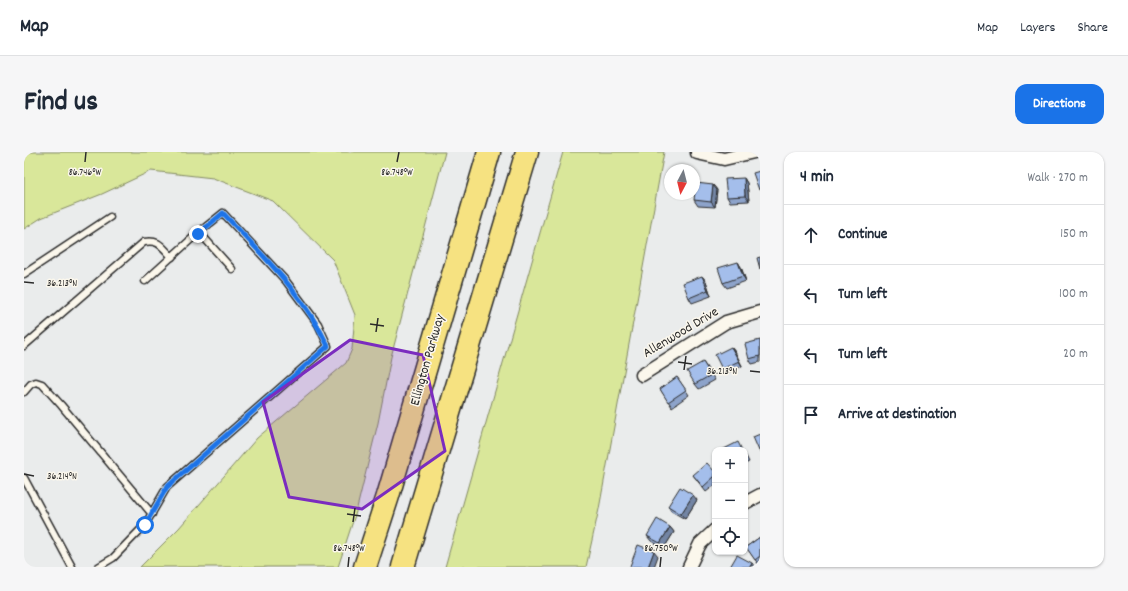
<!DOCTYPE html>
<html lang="en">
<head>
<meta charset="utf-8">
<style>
	:root { --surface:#fff; --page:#f6f6f7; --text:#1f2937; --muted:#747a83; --line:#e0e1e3; --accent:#1a73e8 }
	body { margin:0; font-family:Dekko,sans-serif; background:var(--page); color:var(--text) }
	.controls { position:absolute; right:12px; bottom:12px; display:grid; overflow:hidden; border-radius:8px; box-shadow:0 1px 3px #0004 }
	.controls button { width:36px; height:36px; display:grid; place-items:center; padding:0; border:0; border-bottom:1px solid var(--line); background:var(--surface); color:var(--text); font:20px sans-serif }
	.compass { position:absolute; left:640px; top:12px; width:36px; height:36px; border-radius:50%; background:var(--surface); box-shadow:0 1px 3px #0004; rotate:187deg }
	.stop { position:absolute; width:12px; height:12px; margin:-9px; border:3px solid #1a73e8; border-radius:50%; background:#fff }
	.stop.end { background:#1a73e8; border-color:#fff; box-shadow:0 1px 4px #0008 }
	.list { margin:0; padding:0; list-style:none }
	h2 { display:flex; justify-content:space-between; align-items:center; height:52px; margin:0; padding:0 16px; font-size:17px }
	h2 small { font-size:13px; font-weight:400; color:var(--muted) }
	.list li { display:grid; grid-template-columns:26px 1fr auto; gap:12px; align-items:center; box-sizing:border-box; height:60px; padding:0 16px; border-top:1px solid var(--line) }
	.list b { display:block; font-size:15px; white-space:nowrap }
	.list em { font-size:13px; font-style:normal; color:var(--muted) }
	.icon { flex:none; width:22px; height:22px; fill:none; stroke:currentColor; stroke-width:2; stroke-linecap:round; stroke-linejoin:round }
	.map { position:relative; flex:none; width:736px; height:415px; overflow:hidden; border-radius:12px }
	header { display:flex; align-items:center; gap:24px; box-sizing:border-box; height:56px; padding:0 20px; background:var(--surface); border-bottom:1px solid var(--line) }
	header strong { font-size:19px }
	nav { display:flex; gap:22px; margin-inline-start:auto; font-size:14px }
	.intro { display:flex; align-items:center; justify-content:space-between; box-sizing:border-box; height:96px; padding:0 24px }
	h1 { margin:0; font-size:28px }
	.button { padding:10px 18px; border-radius:12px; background:var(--accent); color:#fff; font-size:14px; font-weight:700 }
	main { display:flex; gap:24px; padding:0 24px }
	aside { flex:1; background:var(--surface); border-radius:12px; box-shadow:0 1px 3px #0004 }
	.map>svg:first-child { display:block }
	.green { fill:#d9e79a; stroke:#828962 }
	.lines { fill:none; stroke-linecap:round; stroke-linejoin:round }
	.lane-casing { stroke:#2b2b2b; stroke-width:9 }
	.street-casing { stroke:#2b2b2b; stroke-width:15 }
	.highway-casing { stroke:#2b2b2b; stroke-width:25 }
	.lane { stroke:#fbf7ec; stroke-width:6 }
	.street { stroke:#fbf7ec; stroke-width:12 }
	.highway { stroke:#f6e281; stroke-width:22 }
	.wall { fill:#8da3ca; stroke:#2b2b2b }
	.shaded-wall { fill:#7385a4; stroke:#2b2b2b }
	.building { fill:#a4beeb; stroke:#2b2b2b }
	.route { stroke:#1a73e8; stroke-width:5 }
	.marked { fill:#7b2cbf; fill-opacity:0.2; stroke:#7b2cbf; stroke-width:3; stroke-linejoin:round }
	.ticks { fill:none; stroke:#2b2b2b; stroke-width:1.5 }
	.labels { text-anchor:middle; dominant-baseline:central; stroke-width:3; stroke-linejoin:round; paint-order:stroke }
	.street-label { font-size:14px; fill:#2b2b2b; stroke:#fbf7ec }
	.ticks-label { font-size:10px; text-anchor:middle; fill:#2b2b2b; stroke:#fbf7ec; stroke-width:3; stroke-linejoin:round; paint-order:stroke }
</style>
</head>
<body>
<header>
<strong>Map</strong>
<nav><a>Map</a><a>Layers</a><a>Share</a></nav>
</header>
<div class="intro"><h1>Find us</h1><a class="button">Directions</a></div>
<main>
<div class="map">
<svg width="736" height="415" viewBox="0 0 736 415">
	<rect width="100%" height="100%" fill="#eaecec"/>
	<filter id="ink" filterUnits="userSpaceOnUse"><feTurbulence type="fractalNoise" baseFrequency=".025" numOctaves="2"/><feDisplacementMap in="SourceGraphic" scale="8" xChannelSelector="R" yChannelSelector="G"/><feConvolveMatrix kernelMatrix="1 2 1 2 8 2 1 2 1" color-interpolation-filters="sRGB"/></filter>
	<g filter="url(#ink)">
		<g class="green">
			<polygon points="0,0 421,0 367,205 354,271 332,360 314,415 116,415 155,376 233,286 322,211 328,197 331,163 309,108 249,49 189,26 127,19 78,42 17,66 0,77"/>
			<polygon points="539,0 640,0 575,357 562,415 421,415"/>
		</g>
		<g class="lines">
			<defs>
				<g id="lane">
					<polyline points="175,80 208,117"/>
					<polyline points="0,122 86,65"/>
					<path d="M0,194L120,90C135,87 138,95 148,105"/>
					<polyline points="0,240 7,232 12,230 18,232 37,253 128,362"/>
					<polyline points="0,326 48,415"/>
					<polyline points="74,415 89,406 121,373 143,335 304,194 294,172 262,129 199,61 174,81 121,129"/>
				</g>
				<g id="street">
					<polyline points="673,1 700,7 730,0"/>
					<polyline points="618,223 702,170 736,160"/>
					<polyline points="721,351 736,343"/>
					<polyline points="665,415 676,392 691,378"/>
				</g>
				<g id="highway">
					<polyline points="341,415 364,344 465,0"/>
					<polyline points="379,415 503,0"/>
				</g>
			</defs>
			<use href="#lane" class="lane-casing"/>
			<use href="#street" class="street-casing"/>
			<use href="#highway" class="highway-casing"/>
			<use href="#lane" class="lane"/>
			<use href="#street" class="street"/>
			<use href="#highway" class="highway"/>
		</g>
		<g class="wall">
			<polygon points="720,26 723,31 725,49 706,50 703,45"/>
			<polygon points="689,33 693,38 691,55 674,54 670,48"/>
			<polygon points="714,110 717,115 722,129 703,136 699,131"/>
			<polygon points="678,124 682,129 687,144 668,151 665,146"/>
			<polygon points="736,188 736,210 728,212 725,207"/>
			<polygon points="707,195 711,200 718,214 701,222 698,217"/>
			<polygon points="679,210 691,228 675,237 671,232"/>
			<polygon points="653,225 665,243 648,255 636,237"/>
			<polygon points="721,302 725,310 721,312"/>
			<polygon points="691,320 691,333 682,340 669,323"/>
			<polygon points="673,348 661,367 647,359 644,354"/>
			<polygon points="646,375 650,380 640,396 627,389 623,384"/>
			<polygon points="736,385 736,412 735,413 722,395"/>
		</g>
		<g class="shaded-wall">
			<polygon points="720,26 723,31 725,49 721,44"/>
			<polygon points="689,33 693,38 691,55 687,50"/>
			<polygon points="714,110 717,115 722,129 719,124"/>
			<polygon points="678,124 682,129 687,144 684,138"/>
			<polygon points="707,195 711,200 718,214 715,209"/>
			<polygon points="669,343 673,348 661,367 657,362"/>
			<polygon points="646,375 650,380 640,396 636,391"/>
			<polygon points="630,399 634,404 630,415 624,415"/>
			<polygon points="728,411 731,415 726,415"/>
		</g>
		<g class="building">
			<polygon points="736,19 736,38 735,38 729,21"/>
			<polygon points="720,26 721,44 703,45 701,27"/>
			<polygon points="672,31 689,33 687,50 670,48"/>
			<polygon points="736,105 736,117 733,106"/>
			<polygon points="714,110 719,124 699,131 694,116"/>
			<polygon points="678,124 684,138 665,146 659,131"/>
			<polygon points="736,188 736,204 725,207 721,192"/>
			<polygon points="707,195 715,209 698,217 691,203"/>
			<polygon points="679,210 687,223 671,232 663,219"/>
			<polygon points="653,225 662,238 644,250 636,237"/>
			<polygon points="736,282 736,299 735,299 729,285"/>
			<polygon points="714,290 718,298 698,298"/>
			<polygon points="683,311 691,320 691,324 679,335 669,323"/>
			<polygon points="656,335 669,343 657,362 644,354"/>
			<polygon points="633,367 646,375 636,391 623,384"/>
			<polygon points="736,385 736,404 731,408 722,395"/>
			<polygon points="614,393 630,399 624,415 608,415 606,414"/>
			<polygon points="713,403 728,411 726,415 706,415"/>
		</g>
	</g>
	<g class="lines" filter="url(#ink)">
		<path class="route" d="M121,373L143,335L304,194C279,141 238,103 199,61L174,82"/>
	</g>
	<path class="marked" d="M326,188L399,203L421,299L338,357L265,345L239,250Z"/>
	<path class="ticks" d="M61,10L62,0M373,10L375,0M0,130L10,131M346,172L360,174M352,180L354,166M654,210L668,212M660,218L662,204M726,219L736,220M0,322L10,324M323,362L337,364M329,370L331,356M324,415L325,405M636,415L637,405"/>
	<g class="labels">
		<g class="street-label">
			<text transform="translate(657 181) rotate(-31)">Allenwood Drive</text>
			<text transform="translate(404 208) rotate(-74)">Ellington Parkway</text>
		</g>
	</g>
	<g class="ticks-label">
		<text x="61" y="23">86.746°W</text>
		<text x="373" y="23">86.748°W</text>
		<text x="38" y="134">36.213°N</text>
		<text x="698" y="222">36.213°N</text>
		<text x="38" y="327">36.214°N</text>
		<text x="325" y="399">86.748°W</text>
		<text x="637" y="399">86.750°W</text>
	</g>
</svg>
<div class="controls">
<button>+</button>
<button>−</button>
<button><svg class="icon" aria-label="locate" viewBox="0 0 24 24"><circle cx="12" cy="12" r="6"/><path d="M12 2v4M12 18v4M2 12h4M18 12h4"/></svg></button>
</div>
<svg class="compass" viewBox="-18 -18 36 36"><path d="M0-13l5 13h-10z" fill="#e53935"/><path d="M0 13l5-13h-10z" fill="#747a83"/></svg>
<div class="stop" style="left:121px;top:373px"></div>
<div class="stop end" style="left:174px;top:82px"></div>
</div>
<aside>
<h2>4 min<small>Walk · 270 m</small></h2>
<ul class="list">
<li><svg class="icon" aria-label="ahead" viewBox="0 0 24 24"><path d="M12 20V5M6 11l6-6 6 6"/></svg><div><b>Continue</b></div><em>150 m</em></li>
<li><svg class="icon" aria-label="left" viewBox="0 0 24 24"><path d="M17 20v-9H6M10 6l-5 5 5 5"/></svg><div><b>Turn left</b></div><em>100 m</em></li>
<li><svg class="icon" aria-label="left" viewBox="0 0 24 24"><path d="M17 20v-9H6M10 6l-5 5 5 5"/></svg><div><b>Turn left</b></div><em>20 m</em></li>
<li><svg class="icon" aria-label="arrive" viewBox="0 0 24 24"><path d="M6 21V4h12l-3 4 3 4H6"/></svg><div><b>Arrive at destination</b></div></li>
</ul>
</aside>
</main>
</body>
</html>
